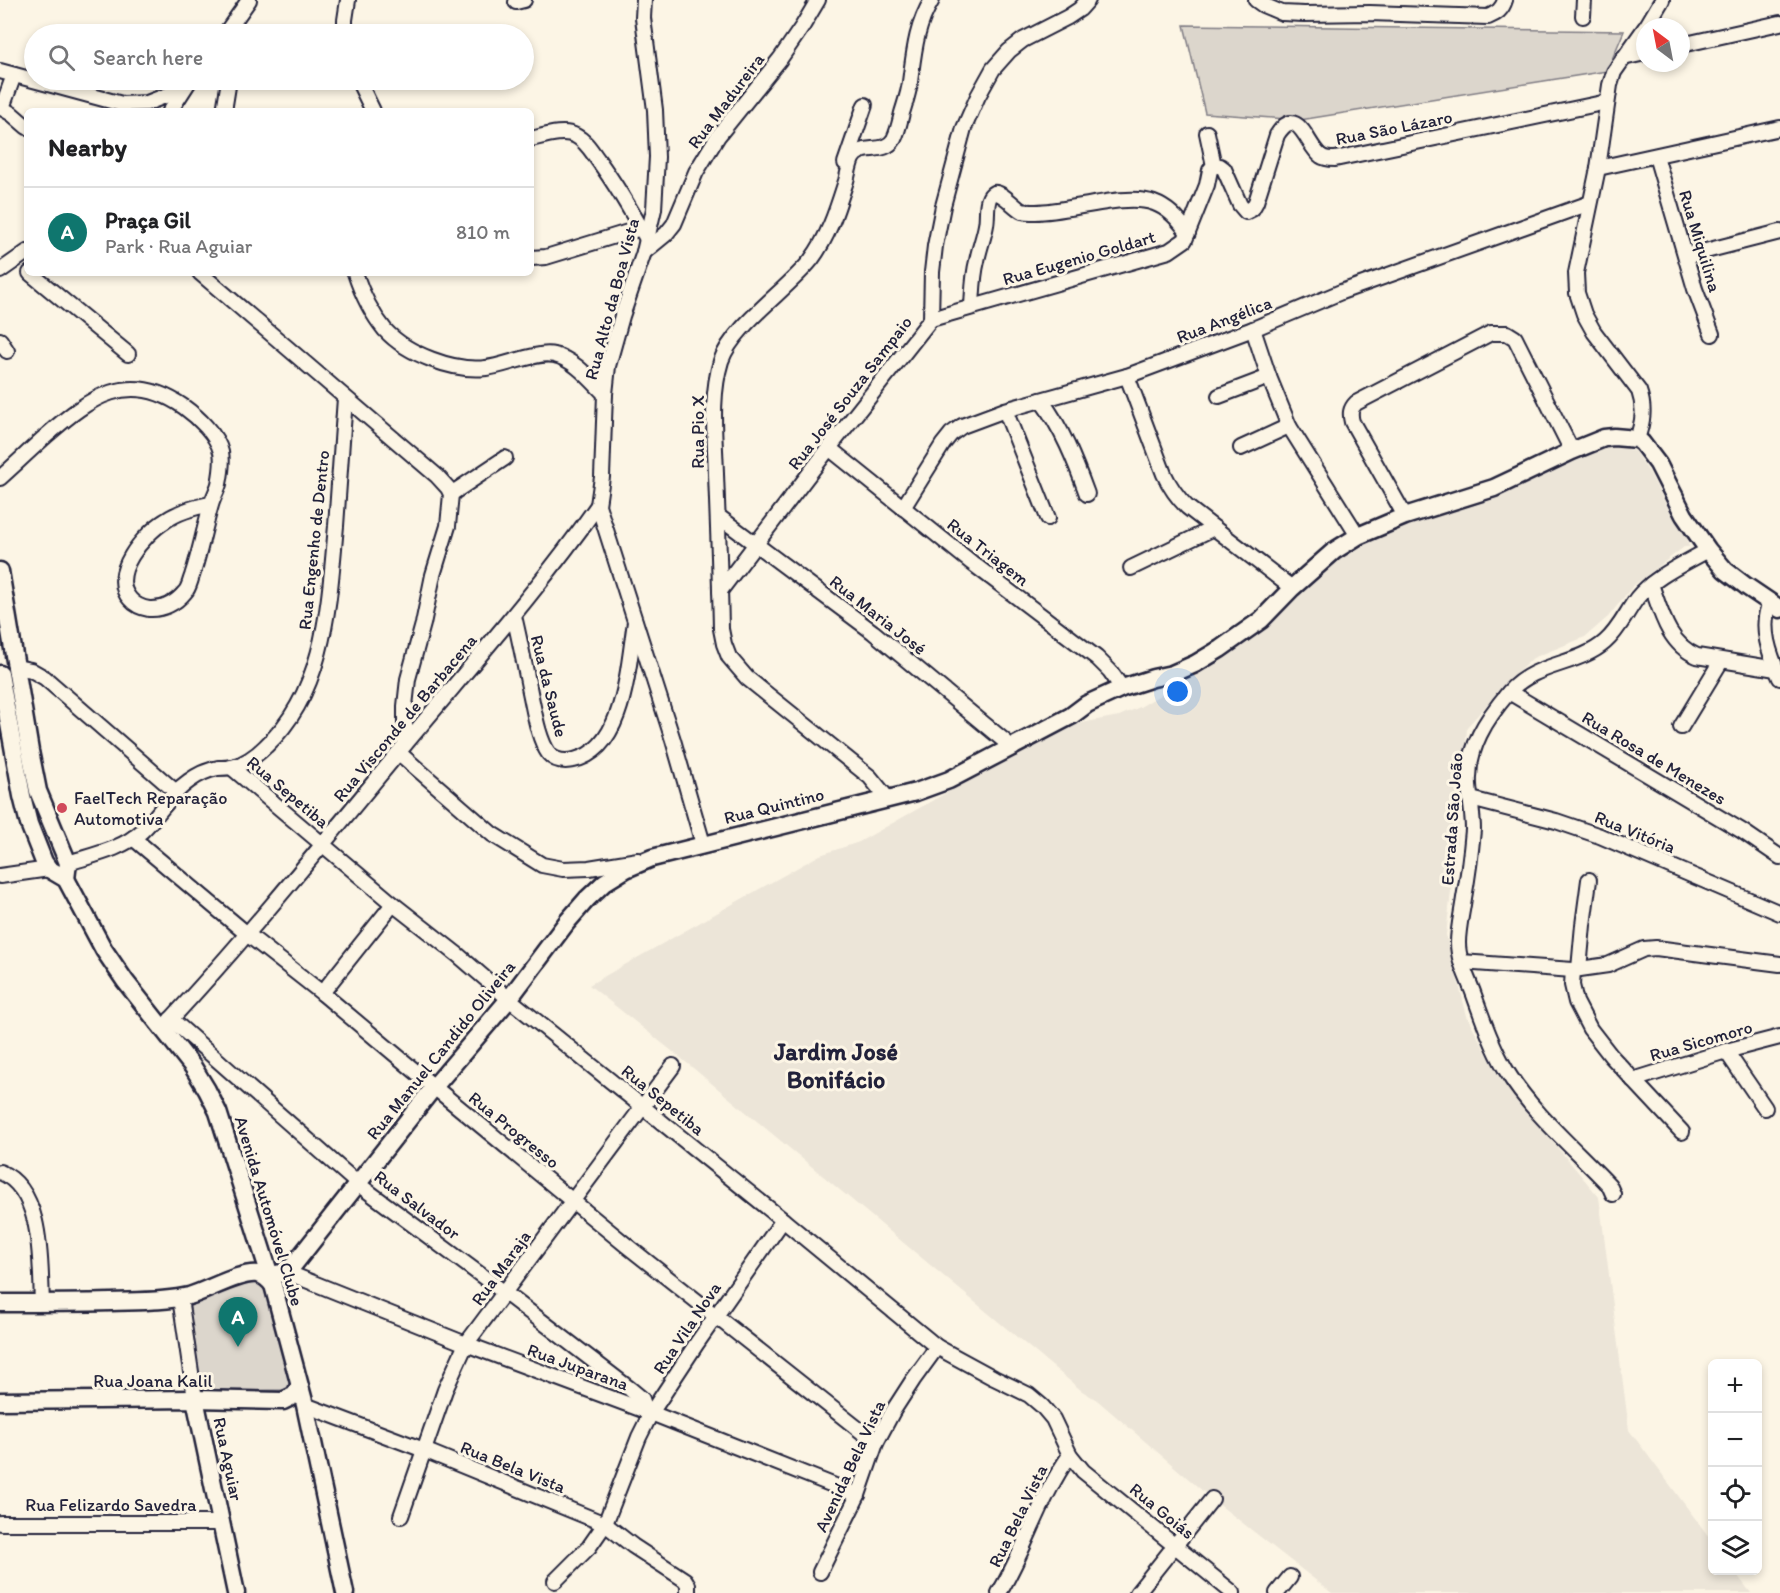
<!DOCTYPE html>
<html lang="en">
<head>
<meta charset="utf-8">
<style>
	:root { --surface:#fff; --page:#f2f2f2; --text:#202124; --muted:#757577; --line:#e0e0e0; --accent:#0f766e }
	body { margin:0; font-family:Itim,sans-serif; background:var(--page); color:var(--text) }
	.controls { position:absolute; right:18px; bottom:18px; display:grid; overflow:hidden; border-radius:9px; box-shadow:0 3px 9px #0003 }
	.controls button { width:54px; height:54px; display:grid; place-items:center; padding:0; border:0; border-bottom:2px solid var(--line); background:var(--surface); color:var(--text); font:30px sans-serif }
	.compass { position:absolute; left:1636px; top:18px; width:54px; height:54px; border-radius:50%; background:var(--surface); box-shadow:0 3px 9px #0003; rotate:328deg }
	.you { position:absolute; left:1178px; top:692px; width:21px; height:21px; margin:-15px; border:4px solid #fff; border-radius:50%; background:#1a73e8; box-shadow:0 0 0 9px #1a73e833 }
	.badge { display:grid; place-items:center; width:39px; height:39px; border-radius:50%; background:var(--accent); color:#fff; font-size:20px; font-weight:700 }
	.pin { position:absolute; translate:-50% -50px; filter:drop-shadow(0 2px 3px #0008) }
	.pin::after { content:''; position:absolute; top:32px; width:21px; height:18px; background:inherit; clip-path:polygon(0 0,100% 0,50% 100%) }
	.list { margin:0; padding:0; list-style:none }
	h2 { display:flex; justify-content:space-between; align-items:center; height:78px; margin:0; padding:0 24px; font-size:26px }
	h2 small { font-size:20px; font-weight:400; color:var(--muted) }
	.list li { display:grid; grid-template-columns:39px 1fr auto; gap:18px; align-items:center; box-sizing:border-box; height:90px; padding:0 24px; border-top:2px solid var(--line) }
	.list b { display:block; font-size:22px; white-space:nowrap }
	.list p { margin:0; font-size:20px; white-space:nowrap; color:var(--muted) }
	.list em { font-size:20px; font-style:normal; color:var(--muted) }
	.icon { flex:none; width:33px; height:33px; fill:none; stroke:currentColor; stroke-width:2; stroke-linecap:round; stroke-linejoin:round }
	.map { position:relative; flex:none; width:1780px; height:1593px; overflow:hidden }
	.search { position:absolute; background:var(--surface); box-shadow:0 3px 9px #0003; left:24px; top:24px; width:510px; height:66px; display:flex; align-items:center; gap:15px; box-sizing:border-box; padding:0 21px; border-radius:33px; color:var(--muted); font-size:22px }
	.panel { position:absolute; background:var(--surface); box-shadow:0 3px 9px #0003; left:24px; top:108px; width:510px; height:168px; border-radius:9px }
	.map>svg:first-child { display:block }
	.built { fill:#ece5d8 }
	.green { fill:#dcd6cc; stroke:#7f7c84; stroke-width:1.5 }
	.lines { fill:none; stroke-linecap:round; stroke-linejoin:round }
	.minor-casing { stroke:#22223b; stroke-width:18 }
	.major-casing { stroke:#22223b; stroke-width:21 }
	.minor { stroke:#fcf5e5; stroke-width:14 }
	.major { stroke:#fcf5e5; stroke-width:16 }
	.poi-dot { fill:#d1495b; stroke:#fcf5e5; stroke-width:2 }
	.labels { text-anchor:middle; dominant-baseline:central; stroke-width:6; stroke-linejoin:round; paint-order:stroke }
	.street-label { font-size:18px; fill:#22223b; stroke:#fcf5e5 }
	.poi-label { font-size:18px; fill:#22223b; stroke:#fcf5e5; text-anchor:start }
	.district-label { font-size:24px; font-weight:bold; fill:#22223b; stroke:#fcf5e5 }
</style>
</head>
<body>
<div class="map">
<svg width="1780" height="1593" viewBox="0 0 1780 1593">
	<rect width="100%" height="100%" fill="#fcf5e5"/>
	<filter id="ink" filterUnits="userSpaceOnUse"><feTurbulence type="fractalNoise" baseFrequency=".0167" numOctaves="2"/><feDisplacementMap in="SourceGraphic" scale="12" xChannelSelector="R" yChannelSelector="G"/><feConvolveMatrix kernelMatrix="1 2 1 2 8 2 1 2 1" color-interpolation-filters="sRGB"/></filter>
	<g filter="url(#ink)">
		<polygon class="built" points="1616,445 1634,451 1649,472 1671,514 1680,521 1686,533 1689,547 1684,547 1633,586 1608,617 1585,637 1533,658 1509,680 1467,727 1461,804 1446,935 1467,1016 1500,1079 1599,1197 1629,1430 1712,1541 1712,1570 1734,1571 1751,1593 1332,1593 1212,1499 1097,1400 1082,1391 687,1063 589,985 820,855 859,842 1065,726 1119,716 1140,707 1165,692 1182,676 1231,652 1256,636 1326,566 1365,541 1400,525 1477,505 1500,496 1589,455"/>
		<g class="green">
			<polygon points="1184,25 1624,31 1607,71 1300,120 1205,113"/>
			<polygon points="263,1271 294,1390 202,1391 184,1304"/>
		</g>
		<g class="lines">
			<defs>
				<g id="minor">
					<polyline points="644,0 643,18 655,110 657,157 654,209 644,252 622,316 608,366 605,394 602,477 598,505 673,740 703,844"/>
					<path d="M1256,0L1263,5L1282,13L1304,14L1370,13L1488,17C1497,13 1502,10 1505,0"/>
					<polyline points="516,2 524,0"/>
					<polyline points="1583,16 1584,0"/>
					<polyline points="1646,27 1662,0"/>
					<polyline points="225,34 249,0"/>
					<polyline points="345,34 345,20 348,0"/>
					<polyline points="1681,45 1780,23"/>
					<polyline points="1623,58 1645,53"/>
					<polyline points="0,71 122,104 147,103 183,89"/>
					<polyline points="358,80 373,111"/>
					<polyline points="0,107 12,114 27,127"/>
					<polyline points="2,108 14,75"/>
					<polyline points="170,111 190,80"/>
					<polyline points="224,111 229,80"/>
					<path d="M1207,133L1214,166H1220L1224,169L1240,205L1246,212L1252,209L1256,202L1277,135C1298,102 1307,147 1321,156C1325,159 1330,159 1335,159L1607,102"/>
					<path d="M531,139C544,136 564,129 576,136C586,141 592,152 598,160C616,185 632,212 647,239"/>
					<polyline points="1656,156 1695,289 1712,334"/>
					<polyline points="845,163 865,105"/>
					<polyline points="1598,168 1780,128"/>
					<polyline points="644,252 666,234 674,224 696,172 718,136 780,59 802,27 818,0"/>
					<polyline points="1686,256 1780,232"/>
					<polyline points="531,258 546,257 641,228"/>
					<polyline points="0,271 27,252"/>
					<polyline points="30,273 128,354"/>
					<polyline points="200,273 437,476 448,488 451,494 448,526 433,575 423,624 408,679 405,706 405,744"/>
					<path d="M355,273C362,294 371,313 385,330C407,354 454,372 486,368C505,366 537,351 554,355C574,359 591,380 605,394"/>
					<path d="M972,306C973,291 973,276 977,261C979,249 984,237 986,225C988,217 985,200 992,194C999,188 1015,208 1022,211C1026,212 1032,212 1036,212C1069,212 1126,192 1154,203C1168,208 1180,221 1188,233"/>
					<polyline points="931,319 1169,251 1185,240 1207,185 1210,170 1214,166"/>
					<polyline points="1253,329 1269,377 1289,426 1358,536"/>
					<polyline points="0,340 7,351"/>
					<path d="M1127,376L1164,474C1170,487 1177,497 1187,507L1292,588"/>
					<polyline points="1219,396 1269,377"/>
					<path d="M1041,400C1062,428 1075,461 1087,494"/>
					<polyline points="1005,410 1048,518"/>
					<path d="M1637,439C1643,422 1645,408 1639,391L1594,332L1584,314L1577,293L1576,273L1598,168L1610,85L1614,72L1645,28"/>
					<polyline points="829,448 972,563 1097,658 1110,671 1122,688"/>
					<polyline points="1241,448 1289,426"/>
					<path d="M0,478C16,464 31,449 47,435C90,397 129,369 184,407C198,417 217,435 221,452C223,462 221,474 219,484C217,491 213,498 211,505C204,529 200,552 192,576C190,581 189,588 185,592C176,603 163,610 149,609C142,608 135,605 130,599C108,575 144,534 165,521C179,511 195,507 211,504"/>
					<polyline points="451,494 505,458"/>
					<polyline points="903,508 943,444 951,434 962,426 1005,410 1127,376 1253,329 1341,292 1590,203"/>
					<polyline points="718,516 873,632 1013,748"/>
					<path d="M1405,516L1352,422C1350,414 1350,409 1356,403L1491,333H1507L1515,338L1572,451"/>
					<polyline points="1131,568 1214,528"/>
					<path d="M1651,584C1661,612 1668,644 1697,656L1776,669"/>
					<polyline points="720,591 829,448 931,319 932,272 935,246 943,206 964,128 978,96 993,69 1009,51 1023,40 1068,17 1080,9 1088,0"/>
					<path d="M1770,603C1759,627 1770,655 1780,678"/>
					<path d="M514,616C520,641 525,667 530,692C534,710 538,739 549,754C555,761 564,762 574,760C625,749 628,665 635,622"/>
					<polyline points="16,667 31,670 45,678 176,792"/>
					<polyline points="1509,692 1742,831 1780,857"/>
					<polyline points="1681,727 1721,661"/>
					<polyline points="399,753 492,834 542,865 563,869 589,868 638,860"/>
					<polyline points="231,767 393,904 458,955 509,999 783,1220 937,1347 994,1378 1029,1395 1042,1406 1053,1419 1070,1455 1083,1471 1233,1593"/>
					<path d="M888,799L870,777L747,678L729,657L724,644L721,629C720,577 718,526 716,474C715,437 710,397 721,361C733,326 787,290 811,260C829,236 837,209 846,181C848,174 849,166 852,159C860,142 884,156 894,139C898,131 900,121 902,113C905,103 909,92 910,82C914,52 916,26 932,0"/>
					<polyline points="1471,799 1556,821 1600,836 1780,913"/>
					<polyline points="133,838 247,934 322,993 434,1087 626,1245 876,1443"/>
					<path d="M68,863C93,855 123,849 142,831C159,815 170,794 189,781C197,775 208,770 218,768C222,768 227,768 232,767C245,764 257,755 266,746C326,691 329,601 336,526C339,483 342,441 345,398"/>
					<polyline points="0,876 49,869"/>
					<polyline points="1461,962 1573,970 1608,965 1644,949 1656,948 1780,964"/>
					<polyline points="1579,969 1583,925 1589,880"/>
					<polyline points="1573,970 1572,985 1576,1002 1590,1029 1611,1056 1682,1132"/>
					<polyline points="322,993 393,904"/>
					<polyline points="171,1019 358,1184 505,1293 630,1389 642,1399 646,1411"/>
					<path d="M162,1029C248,937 327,839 407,742C472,664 539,589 598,505"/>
					<polyline points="1726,1051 1765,1108"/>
					<polyline points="1633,1080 1726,1051 1780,1037"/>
					<path d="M0,1172C44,1190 40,1264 42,1303"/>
					<path d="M1613,1194L1609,1185C1574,1148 1532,1113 1506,1070C1492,1046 1483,1020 1474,995C1468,978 1458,961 1458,943C1458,928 1462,913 1464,898C1468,876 1471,853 1473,830C1473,815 1470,800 1469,785C1467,748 1486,719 1509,692C1535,662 1578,666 1605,642C1619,630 1626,613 1637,598C1655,576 1684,564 1708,550"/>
					<polyline points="286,1272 466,1344 651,1413 858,1495"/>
					<polyline points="180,1298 195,1399"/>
					<polyline points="305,1405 424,1450 605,1524 633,1546 685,1580 688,1585 688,1593"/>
					<polyline points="401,1516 445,1390 466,1344 673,1066"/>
					<polyline points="0,1523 222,1523"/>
					<polyline points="820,1572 858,1495 876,1443 893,1411 913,1380 937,1347"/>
					<polyline points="555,1581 589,1547 605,1524 639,1437 651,1413 697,1343 783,1220"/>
					<path d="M999,1593C1026,1549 1040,1497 1070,1455"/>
					<polyline points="1137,1593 1212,1499"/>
					<polyline points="1277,1593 1290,1577"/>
				</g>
				<g id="major">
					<polyline points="0,571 30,751 38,791 68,863 66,879"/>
					<polyline points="0,674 22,796 29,824 44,862 49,869 66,879 104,950 125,981 193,1067 207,1090 218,1112 273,1285 305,1405 345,1593"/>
					<polyline points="270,1275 286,1272 292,1267 434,1087 509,999 567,922 587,899 605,882 626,869 652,858 916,792 949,780 1071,716 1087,704 1122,688 1153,678 1172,674 1195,664 1220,649 1261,620 1292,588 1334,551 1358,536 1405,516 1494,488 1572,451 1604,438 1614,437 1637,439 1642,443 1658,464 1684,515 1708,550 1725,570 1746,586 1780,609"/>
					<path d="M0,1303C37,1303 74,1303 111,1302C137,1301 163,1302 189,1296C207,1291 241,1271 258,1274C265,1276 269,1280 273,1285"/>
					<polyline points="195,1399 236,1593"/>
					<polyline points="0,1401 195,1399 283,1401 295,1395 299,1386"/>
				</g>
			</defs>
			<use href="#minor" class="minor-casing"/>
			<use href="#major" class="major-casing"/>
			<use href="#minor" class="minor"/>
			<use href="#major" class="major"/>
		</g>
	</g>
	<circle class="poi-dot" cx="62" cy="808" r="6"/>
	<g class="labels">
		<g class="street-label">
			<text transform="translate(726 101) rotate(-53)">Rua Madureira</text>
			<text transform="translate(1394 128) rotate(-11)">Rua São Lázaro</text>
			<text transform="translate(1700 241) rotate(73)">Rua Miquilina</text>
			<text transform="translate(1079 258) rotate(-16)">Rua Eugenio Goldart</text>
			<text transform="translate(612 299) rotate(-75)">Rua Alto da Boa Vista</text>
			<text transform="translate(1224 320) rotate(-21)">Rua Angélica</text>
			<text transform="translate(850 393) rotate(-52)">Rua José Souza Sampaio</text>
			<text transform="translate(698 432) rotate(-90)">Rua Pio X</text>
			<text transform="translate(314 540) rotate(-84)">Rua Engenho de Dentro</text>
			<text transform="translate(988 552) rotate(38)">Rua Triagem</text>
			<text transform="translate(878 615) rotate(38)">Rua Maria José</text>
			<text transform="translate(549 686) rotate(76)">Rua da Saude</text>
			<text transform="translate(405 718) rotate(-50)">Rua Visconde de Barbacena</text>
			<text transform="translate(1654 758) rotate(31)">Rua Rosa de Menezes</text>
			<text transform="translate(288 792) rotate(40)">Rua Sepetiba</text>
			<text transform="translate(774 806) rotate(-14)">Rua Quintino</text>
			<text transform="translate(1452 819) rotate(-86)">Estrada São João</text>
			<text transform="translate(1635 832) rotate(22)">Rua Vitória</text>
			<text transform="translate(1701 1041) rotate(-16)">Rua Sicomoro</text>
			<text transform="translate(441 1050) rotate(-51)">Rua Manuel Candido Oliveira</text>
			<text transform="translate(663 1100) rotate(39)">Rua Sepetiba</text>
			<text transform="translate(514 1130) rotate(39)">Rua Progresso</text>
			<text transform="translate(417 1205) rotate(37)">Rua Salvador</text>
			<text transform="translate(269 1211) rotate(73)">Avenida Automóvel Clube</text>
			<text transform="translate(501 1268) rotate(-54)">Rua Maraja</text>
			<text transform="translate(687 1328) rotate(-56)">Rua Vila Nova</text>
			<text transform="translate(578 1367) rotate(20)">Rua Juparana</text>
			<text x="153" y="1381">Rua Joana Kalil</text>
			<text transform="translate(228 1459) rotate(78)">Rua Aguiar</text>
			<text transform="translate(850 1466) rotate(-65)">Avenida Bela Vista</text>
			<text transform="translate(513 1467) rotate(22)">Rua Bela Vista</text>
			<text x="111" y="1505">Rua Felizardo Savedra</text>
			<text transform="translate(1162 1511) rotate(39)">Rua Goiás</text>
			<text transform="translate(1018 1516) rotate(-64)">Rua Bela Vista</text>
		</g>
		<g class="poi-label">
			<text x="74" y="798">FaelTech Reparação<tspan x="74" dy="21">Automotiva</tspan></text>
		</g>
		<g class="district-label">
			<text x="836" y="1051">Jardim José<tspan x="836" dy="28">Bonifácio</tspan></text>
		</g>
	</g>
</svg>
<div class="controls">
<button>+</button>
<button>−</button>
<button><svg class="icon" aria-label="locate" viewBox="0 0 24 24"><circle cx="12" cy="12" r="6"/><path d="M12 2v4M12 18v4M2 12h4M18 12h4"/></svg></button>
<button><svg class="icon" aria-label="layers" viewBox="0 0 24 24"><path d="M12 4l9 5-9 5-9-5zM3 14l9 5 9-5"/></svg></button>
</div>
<svg class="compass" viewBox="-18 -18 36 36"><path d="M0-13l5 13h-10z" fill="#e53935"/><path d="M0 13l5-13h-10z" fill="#757577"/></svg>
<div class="you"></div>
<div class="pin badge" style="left:238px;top:1347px">A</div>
<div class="search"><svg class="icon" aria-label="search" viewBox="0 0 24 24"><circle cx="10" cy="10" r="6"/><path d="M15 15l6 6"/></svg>Search here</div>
<section class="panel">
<h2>Nearby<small></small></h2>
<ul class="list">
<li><span class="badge">A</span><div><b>Praça Gil</b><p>Park · Rua Aguiar</p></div><em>810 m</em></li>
</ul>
</section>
</div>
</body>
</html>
